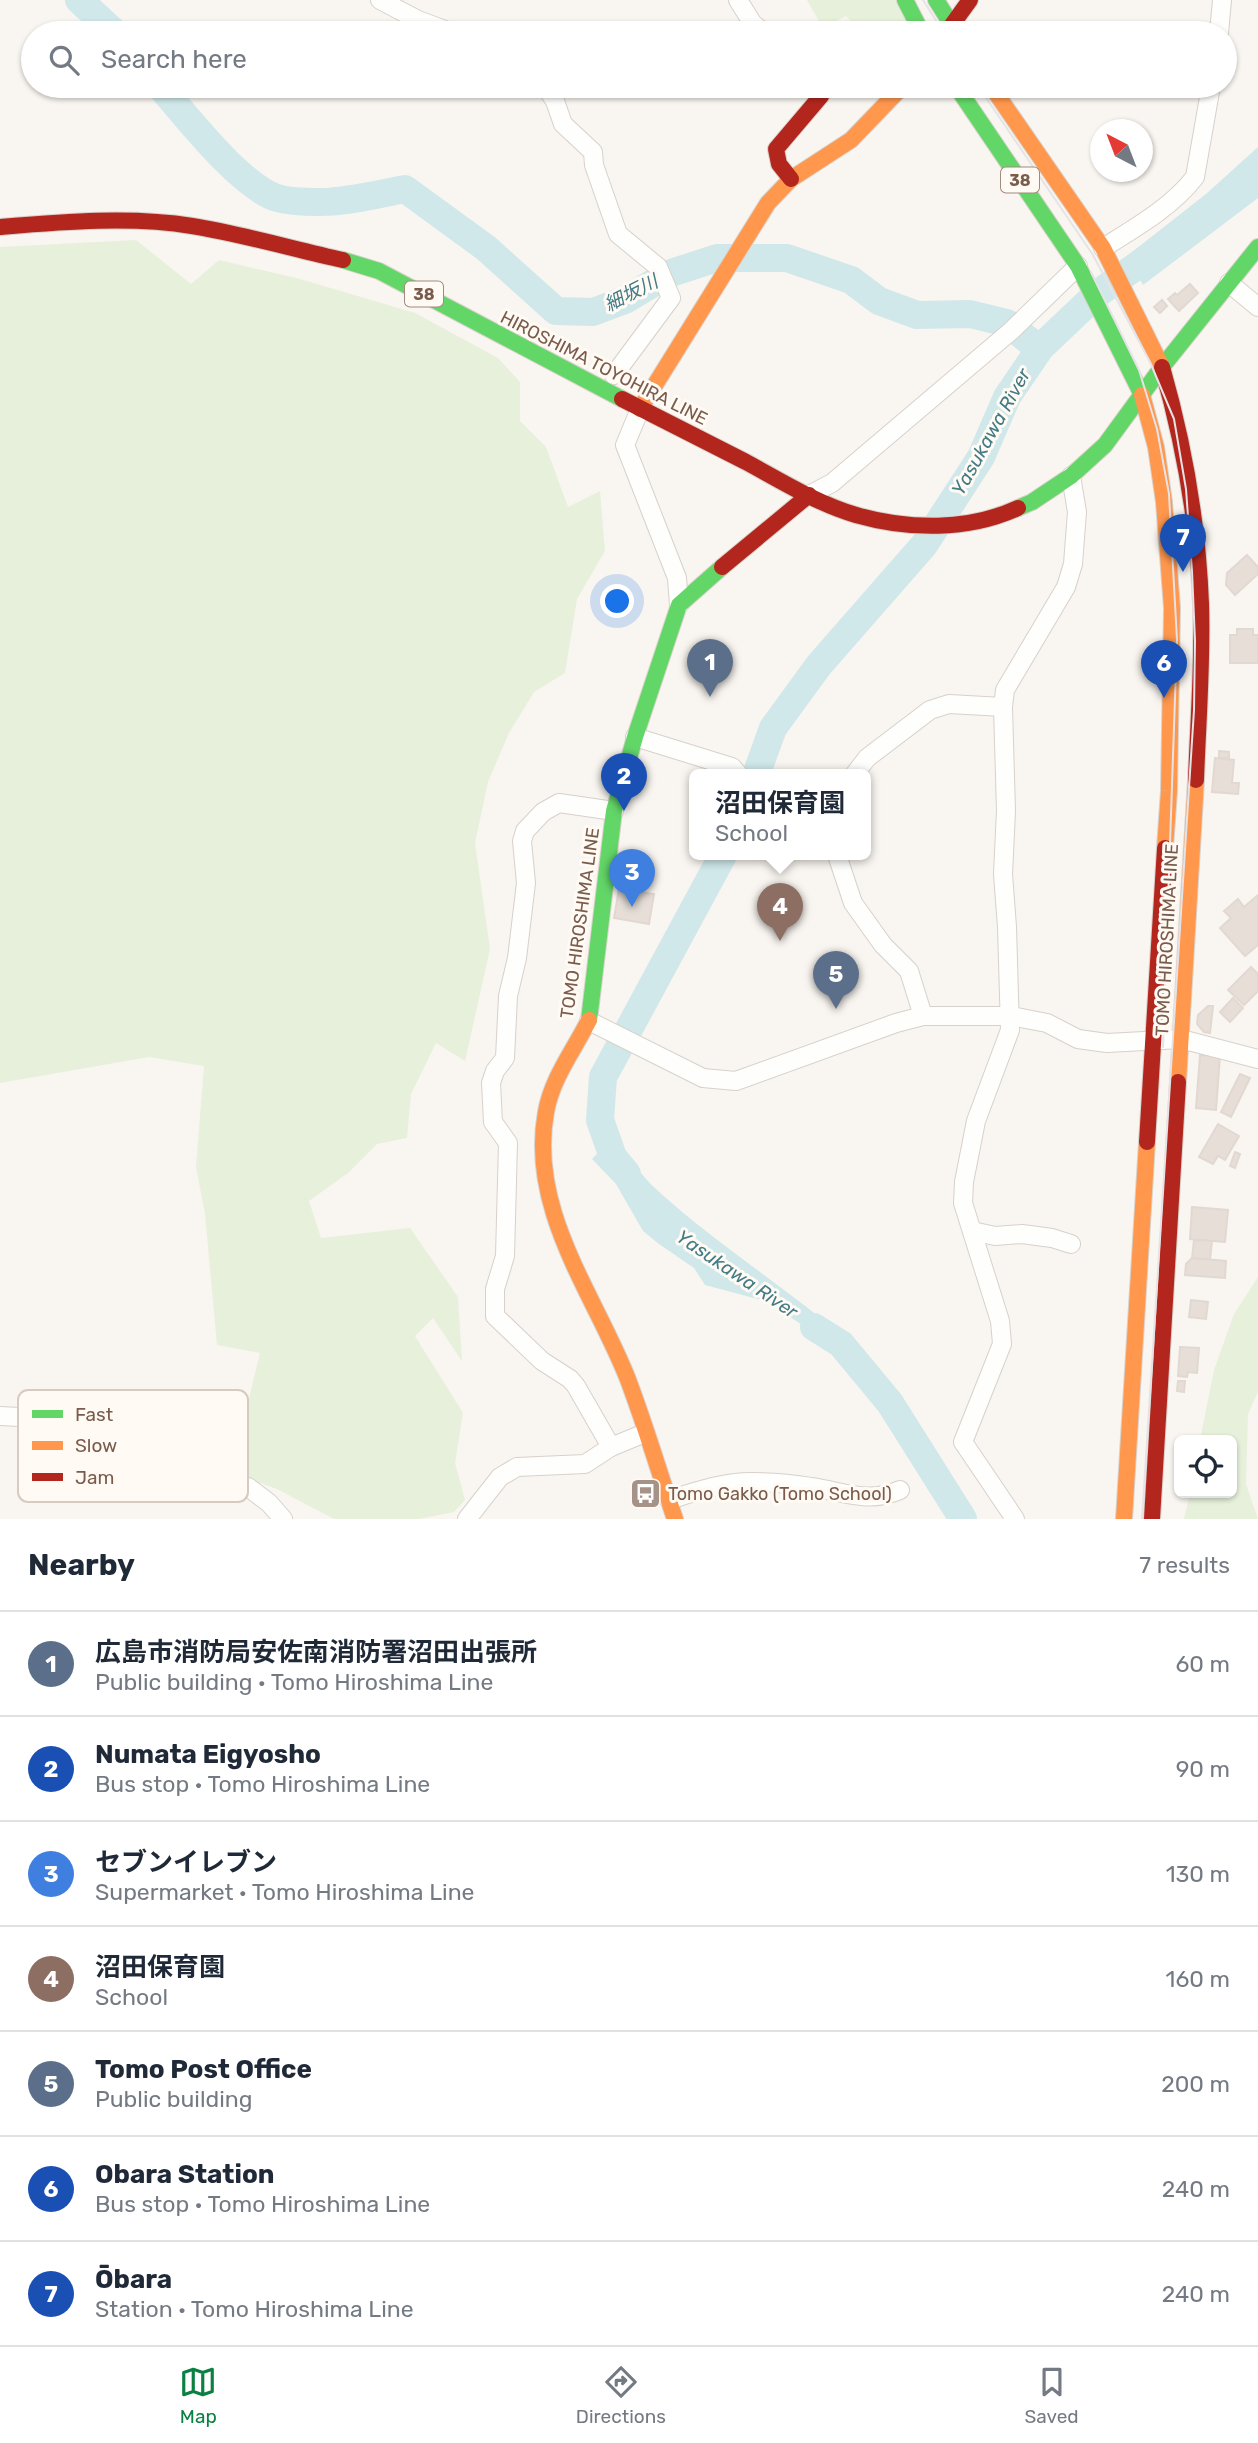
<!DOCTYPE html>
<html lang="en">
<head>
<meta charset="utf-8">
<style>
	:root { --surface:#fff; --page:#f6f6f7; --text:#1f2937; --muted:#747a83; --line:#e0e1e3; --accent:#0b8043 }
	body { margin:0; font-family:Rubik,"Noto Sans JP",sans-serif; background:var(--page); color:var(--text) }
	.controls { position:absolute; right:21px; bottom:21px; display:grid; overflow:hidden; border-radius:10px; box-shadow:0 2px 5px #0004 }
	.controls button { width:63px; height:63px; display:grid; place-items:center; padding:0; border:0; border-bottom:2px solid var(--line); background:var(--surface); color:var(--text); font:35px sans-serif }
	.compass { position:absolute; left:1090px; top:119px; width:63px; height:63px; border-radius:50%; background:var(--surface); box-shadow:0 2px 5px #0004; rotate:318deg }
	.you { position:absolute; left:618px; top:602px; width:24px; height:24px; margin:-18px; border:5px solid #fff; border-radius:50%; background:#1a73e8; box-shadow:0 0 0 10px #1a73e833 }
	.badge { display:grid; place-items:center; width:46px; height:46px; border-radius:50%; background:var(--accent); color:#fff; font-size:23px; font-weight:700 }
	.pin { position:absolute; translate:-50% -58px; filter:drop-shadow(0 2px 4px #0008) }
	.pin::after { content:''; position:absolute; top:37px; width:24px; height:21px; background:inherit; clip-path:polygon(0 0,100% 0,50% 100%) }
	.popup { position:absolute; left:689px; top:769px; width:182px; height:91px; box-sizing:border-box; display:grid; place-content:center; border-radius:10px; background:var(--surface); filter:drop-shadow(0 2px 5px #0005); font-size:23px; white-space:nowrap; color:var(--muted) }
	.popup b { font-size:26px; color:var(--text) }
	.popup::after { content:''; position:absolute; left:50%; top:100%; margin-left:-14px; border:14px solid transparent; border-top-color:var(--surface) }
	.list { margin:0; padding:0; list-style:none }
	h2 { display:flex; justify-content:space-between; align-items:center; height:91px; margin:0; padding:0 28px; font-size:30px }
	h2 small { font-size:23px; font-weight:400; color:var(--muted) }
	.list li { display:grid; grid-template-columns:46px 1fr auto; gap:21px; align-items:center; box-sizing:border-box; height:105px; padding:0 28px; border-top:2px solid var(--line) }
	.list b { display:block; font-size:26px; white-space:nowrap }
	.list p { margin:0; font-size:23px; white-space:nowrap; color:var(--muted) }
	.list em { font-size:23px; font-style:normal; color:var(--muted) }
	.icon { flex:none; width:38px; height:38px; fill:none; stroke:currentColor; stroke-width:2; stroke-linecap:round; stroke-linejoin:round }
	.map { position:relative; flex:none; width:1258px; height:1519px; overflow:hidden }
	.search { position:absolute; background:var(--surface); box-shadow:0 2px 5px #0004; left:21px; right:21px; top:21px; height:77px; display:flex; align-items:center; gap:18px; box-sizing:border-box; padding:0 24px; border-radius:38px; color:var(--muted); font-size:26px }
	.sheet { height:826px; background:var(--surface) }
	nav { display:flex; justify-content:space-around; align-items:center; box-sizing:border-box; height:98px; border-top:2px solid var(--line); background:var(--surface); font-size:19px; color:var(--muted) }
	nav a { display:grid; justify-items:center; gap:4px }
	nav .on { color:var(--accent) }
	.map>svg:first-child { display:block }
	.green { fill:#e7f0db }
	.water { fill:#d0e8ea }
	.lines { fill:none; stroke-linecap:round; stroke-linejoin:round }
	.river { stroke:#d0e8ea; stroke-width:28 }
	.building { fill:#e6ded7; stroke:#e2d8d2; stroke-width:2 }
	.street-casing { stroke:#d7d1cb; stroke-width:20 }
	.fast-casing { stroke:#d9d2cb; stroke-width:18 }
	.slow-casing { stroke:#d9d2cb; stroke-width:18 }
	.jam-casing { stroke:#d9d2cb; stroke-width:18 }
	.street { stroke:#fefefd; stroke-width:18 }
	.fast { stroke:#63d668; stroke-width:16 }
	.slow { stroke:#ff974d; stroke-width:16 }
	.jam { stroke:#b3261e; stroke-width:16 }
	.tram { stroke:#e6e3e7; stroke-width:2 }
	.labels { text-anchor:middle; dominant-baseline:central; stroke-width:6; stroke-linejoin:round; paint-order:stroke }
	.shield { fill:#fffaf3; stroke:#a28b7f; stroke-width:2 }
	.shield-label { font-size:16px; font-weight:bold; fill:#7a5c4d }
	.street-label { font-size:18px; fill:#7a5c4d; stroke:#fffaf3 }
	.poi-label { font-size:18px; fill:#7a5c4d; stroke:#fffaf3; text-anchor:start }
	.water-label { font-size:19px; font-style:italic; fill:#437c86; stroke:#fffaf3 }
	.key { fill:#fffaf3; stroke:#d7cbc1; stroke-width:2 }
	.key-label { font-size:19px; fill:#7a5c4d }
</style>
</head>
<body>
<div class="map">
<svg width="1258" height="1519" viewBox="0 0 1258 1519">
	<rect width="100%" height="100%" fill="#f9f5f0"/>
	<g class="green">
		<polygon points="807,0 906,0 908,33 862,33 846,16 823,28"/>
		<polygon points="136,240 191,284 219,260 300,279 415,313 498,358 520,382 520,421 546,447 568,507 600,491 605,551 577,599 565,673 534,692 509,733 488,782 475,843 490,949 465,1061 436,1043 411,1094 407,1138 377,1144 348,1173 309,1201 321,1238 410,1228 458,1297 462,1361 433,1318 415,1336 463,1413 455,1463 465,1500 454,1512 419,1519 334,1519 277,1489 154,1446 153,1428 243,1423 260,1353 217,1345 205,1214 196,1167 204,1066 149,1057 0,1083 0,247"/>
		<polygon points="1258,1277 1258,1392 1248,1414 1246,1484 1258,1519 1184,1519 1190,1493 1232,1493 1232,1440 1200,1440 1214,1370 1234,1314"/>
	</g>
	<g class="water">
		<polygon points="1258,147 1258,198 1143,285 1127,256 1206,194"/>
		<path d="M613,1137C628,1155 641,1176 658,1191C719,1246 788,1289 850,1342L839,1353L815,1333L765,1301L705,1285L694,1268L659,1244L643,1231L616,1184L592,1159Z"/>
	</g>
	<g class="lines">
		<g class="river">
			<polyline points="79,0 115,33"/>
			<path d="M160,86C186,116 240,186 277,198C290,202 306,202 320,202C348,202 378,194 405,189L486,248L556,311L593,312L625,300L668,274L717,258H787L851,280L879,301L917,315L970,314L1007,323L1032,343L1041,347"/>
			<polyline points="756,775 773,728 819,665 924,545 981,457 1007,397 1041,347 1097,294 1163,247"/>
			<polyline points="627,1174 613,1157 600,1120 603,1077 723,855"/>
			<polyline points="814,1327 841,1344 890,1403 963,1519"/>
		</g>
	</g>
	<g class="building">
		<polygon points="1190,284 1198,293 1179,311 1168,299 1175,293 1177,295"/>
		<polygon points="1162,300 1167,306 1160,313 1154,307"/>
		<polygon points="1247,555 1258,567 1258,574 1235,595 1226,585 1227,573"/>
		<polygon points="1237,629 1253,629 1253,635 1258,635 1258,663 1230,663 1230,635 1237,635"/>
		<polygon points="1219,751 1229,752 1229,758 1219,758"/>
		<polygon points="1215,758 1234,760 1232,783 1239,783 1238,794 1212,792"/>
		<polygon points="619,889 654,894 649,924 614,918"/>
		<polygon points="1258,895 1258,945 1245,956 1220,928 1231,918 1224,911 1238,899 1244,907"/>
		<polygon points="1251,967 1258,974 1258,991 1244,1005 1228,990"/>
		<polygon points="1233,998 1243,1008 1230,1022 1220,1012"/>
		<polygon points="1208,1006 1213,1006 1210,1033 1204,1032 1197,1024 1198,1015"/>
		<polygon points="1200,1055 1220,1056 1216,1110 1196,1108"/>
		<polygon points="1240,1074 1250,1078 1231,1117 1221,1112"/>
		<polygon points="1218,1124 1239,1136 1225,1160 1218,1156 1213,1164 1199,1157"/>
		<polygon points="1235,1152 1240,1154 1235,1168 1230,1166"/>
		<polygon points="1192,1207 1228,1210 1225,1242 1190,1239"/>
		<polygon points="1194,1240 1212,1241 1210,1260 1192,1258"/>
		<polygon points="1192,1258 1226,1261 1225,1278 1185,1275 1186,1264"/>
		<polygon points="1191,1300 1208,1302 1206,1319 1189,1317"/>
		<polygon points="1180,1347 1199,1348 1197,1373 1188,1372 1187,1377 1178,1376"/>
		<polygon points="1178,1381 1185,1381 1184,1392 1177,1391"/>
	</g>
	<g class="lines">
		<defs>
			<g id="street">
				<polyline points="380,0 418,20 453,33"/>
				<polyline points="738,0 753,24 765,33"/>
				<polyline points="1219,33 1222,0"/>
				<polyline points="545,86 555,101 563,124 593,152 594,165 618,234 658,267 671,298 614,375"/>
				<path d="M1103,248C1135,228 1172,207 1195,177L1211,86"/>
				<polyline points="1229,283 1258,307"/>
				<polyline points="640,409 625,445 677,578 679,605"/>
				<polyline points="809,495 832,483 1011,331 1078,266"/>
				<polyline points="635,737 732,767 739,775"/>
				<polyline points="854,775 867,758 930,710 949,704 1003,707"/>
				<polyline points="837,855 853,903 883,945 909,971 923,1016"/>
				<polyline points="589,1021 703,1078 736,1081 896,1023 923,1016 1011,1016 1047,1023 1078,1039 1107,1043 1181,1039 1258,1059"/>
				<polyline points="972,1231 995,1236 1022,1234 1052,1238 1071,1244"/>
				<polyline points="0,1416 19,1417 248,1487 269,1503 283,1519"/>
				<polyline points="611,1447 576,1386 570,1379 542,1361 495,1316 495,1289 505,1256 508,1143 493,1122 491,1083 495,1071 505,1058 508,996 517,958 526,883 522,841 525,831 543,812 559,803 614,811"/>
				<path d="M669,1500C697,1491 723,1482 752,1482C772,1482 793,1484 811,1487C846,1492 867,1504 900,1490"/>
				<polyline points="467,1519 500,1477 517,1467 585,1464 611,1447 645,1433"/>
				<polyline points="1015,1519 963,1442 1002,1344 1000,1321 963,1203 964,1182 976,1121 1010,1030 1007,927 1003,874 1006,811 1003,707 1005,690 1066,587 1073,564 1077,512 1071,476"/>
			</g>
			<g id="fast">
				<polyline points="905,0 922,33"/>
				<polyline points="936,0 957,33"/>
				<polyline points="956,86 1078,266 1142,395"/>
				<polyline points="343,260 379,271 622,399"/>
				<polyline points="1018,508 1032,502 1071,476 1105,445 1162,367 1258,247"/>
				<polyline points="589,1020 614,811 635,737 679,605 722,567"/>
			</g>
			<g id="slow">
				<polyline points="991,86 1103,248 1162,367"/>
				<polyline points="1142,395 1156,447 1164,502 1172,608 1169,791 1165,848"/>
				<polyline points="640,409 768,203 791,179 851,140 903,86"/>
				<path d="M589,1020C574,1050 552,1078 546,1112C528,1209 593,1292 627,1377C645,1424 659,1472 675,1519"/>
				<polyline points="1178,1082 1196,780"/>
				<polyline points="1124,1519 1147,1142"/>
			</g>
			<g id="jam">
				<polyline points="946,33 970,0"/>
				<polyline points="791,179 779,164 776,149 821,96 826,86"/>
				<path d="M0,227C61,222 131,216 192,226C242,234 293,249 343,260"/>
				<path d="M1162,367C1184,444 1198,524 1201,604C1203,662 1198,722 1196,780"/>
				<path d="M622,399C663,420 704,441 746,462C781,481 818,504 856,515C909,530 968,531 1018,508"/>
				<polyline points="722,567 809,495"/>
				<polyline points="1147,1142 1165,848"/>
				<polyline points="1152,1519 1178,1082"/>
			</g>
		</defs>
		<use href="#street" class="street-casing"/>
		<use href="#fast" class="fast-casing"/>
		<use href="#slow" class="slow-casing"/>
		<use href="#jam" class="jam-casing"/>
		<use href="#street" class="street"/>
		<use href="#fast" class="fast"/>
		<use href="#slow" class="slow"/>
		<use href="#jam" class="jam"/>
		<g class="tram">
			<polyline points="923,0 944,33"/>
			<polyline points="978,86 1093,255 1150,362 1174,419 1186,489 1192,571 1195,641 1194,710 1142,1519"/>
			<polyline points="1091,272 1139,370 1157,429 1169,494 1177,640 1163,1047"/>
		</g>
	</g>
	<defs>
		<symbol id="bus-square" viewBox="-11 -11 22 22"><rect x="-9" y="-9" width="18" height="18" rx="4" fill="#a69286" stroke="#fffaf3"/><path d="M-5-6H5V4H4V6H2V4H-2V6H-4V4H-5ZM-3.5-4V0h7V-4ZM-3.5 1.2v1.5H-2V1.2ZM2 1.2v1.5H3.5V1.2Z" fill="#fff"/></symbol>
	</defs>
	<g fill-rule="evenodd">
		<use href="#bus-square" x="628" y="1476" width="35" height="35"/>
	</g>
	<g class="labels">
		<g class="shield">
			<rect x="1001" y="167.5" width="38" height="25" rx="5"/>
			<rect x="405" y="281.5" width="38" height="25" rx="5"/>
		</g>
		<g class="shield-label">
			<text x="1020" y="180">38</text>
			<text x="424" y="294">38</text>
		</g>
		<g class="street-label">
			<text transform="translate(604 368) rotate(27)">HIROSHIMA TOYOHIRA LINE</text>
			<text transform="translate(580 923) rotate(-82)">TOMO HIROSHIMA LINE</text>
			<text transform="translate(1167 940) rotate(-87)">TOMO HIROSHIMA LINE</text>
		</g>
		<g class="poi-label">
			<text x="668" y="1494">Tomo Gakko (Tomo School)</text>
		</g>
		<g class="water-label">
			<text transform="translate(631 293) rotate(-27)">細坂川</text>
			<text transform="translate(991 432) rotate(-61)">Yasukawa River</text>
			<text transform="translate(737 1274) rotate(34)">Yasukawa River</text>
		</g>
	</g>
	<rect x="18" y="1390" width="230" height="112" rx="10" class="key"/>
	<rect x="32" y="1410" width="31" height="8" fill="#63d668"/>
	<rect x="32" y="1441" width="31" height="9" fill="#ff974d"/>
	<rect x="32" y="1473" width="31" height="8" fill="#b3261e"/>
	<g class="key-label">
		<text x="75" y="1421">Fast</text>
		<text x="75" y="1452">Slow</text>
		<text x="75" y="1484">Jam</text>
	</g>
</svg>
<div class="controls">
<button><svg class="icon" aria-label="locate" viewBox="0 0 24 24"><circle cx="12" cy="12" r="6"/><path d="M12 2v4M12 18v4M2 12h4M18 12h4"/></svg></button>
</div>
<svg class="compass" viewBox="-18 -18 36 36"><path d="M0-13l5 13h-10z" fill="#e53935"/><path d="M0 13l5-13h-10z" fill="#747a83"/></svg>
<div class="you"></div>
<div class="pin badge" style="left:710px;top:697px;background:#5c6f8a">1</div>
<div class="pin badge" style="left:624px;top:811px;background:#1a4fb4">2</div>
<div class="pin badge" style="left:632px;top:907px;background:#3f7fe0">3</div>
<div class="pin badge" style="left:780px;top:941px;background:#8d6e63">4</div>
<div class="popup"><b>沼田保育園</b>School</div>
<div class="pin badge" style="left:836px;top:1009px;background:#5c6f8a">5</div>
<div class="pin badge" style="left:1164px;top:698px;background:#1a4fb4">6</div>
<div class="pin badge" style="left:1183px;top:572px;background:#1a4fb4">7</div>
<div class="search"><svg class="icon" aria-label="search" viewBox="0 0 24 24"><circle cx="10" cy="10" r="6"/><path d="M15 15l6 6"/></svg>Search here</div>
</div>
<section class="sheet">
<h2>Nearby<small>7 results</small></h2>
<ul class="list">
<li><span class="badge" style="background:#5c6f8a">1</span><div><b>広島市消防局安佐南消防署沼田出張所</b><p>Public building · Tomo Hiroshima Line</p></div><em>60 m</em></li>
<li><span class="badge" style="background:#1a4fb4">2</span><div><b>Numata Eigyosho</b><p>Bus stop · Tomo Hiroshima Line</p></div><em>90 m</em></li>
<li><span class="badge" style="background:#3f7fe0">3</span><div><b>セブンイレブン</b><p>Supermarket · Tomo Hiroshima Line</p></div><em>130 m</em></li>
<li><span class="badge" style="background:#8d6e63">4</span><div><b>沼田保育園</b><p>School</p></div><em>160 m</em></li>
<li><span class="badge" style="background:#5c6f8a">5</span><div><b>Tomo Post Office</b><p>Public building</p></div><em>200 m</em></li>
<li><span class="badge" style="background:#1a4fb4">6</span><div><b>Obara Station</b><p>Bus stop · Tomo Hiroshima Line</p></div><em>240 m</em></li>
<li><span class="badge" style="background:#1a4fb4">7</span><div><b>Ōbara</b><p>Station · Tomo Hiroshima Line</p></div><em>240 m</em></li>
</ul>
</section>
<nav>
<a class="on"><svg class="icon" aria-label="map" viewBox="0 0 24 24"><path d="M3 6l6-2 6 2 6-2v14l-6 2-6-2-6 2zM9 4v14M15 6v14"/></svg>Map</a>
<a><svg class="icon" aria-label="directions" viewBox="0 0 24 24"><path d="M12 3l9 9-9 9-9-9zM9 14v-3h6M13 9l2 2-2 2"/></svg>Directions</a>
<a><svg class="icon" aria-label="saved" viewBox="0 0 24 24"><path d="M7 4h10v16l-5-4-5 4z"/></svg>Saved</a>
</nav>
</body>
</html>
